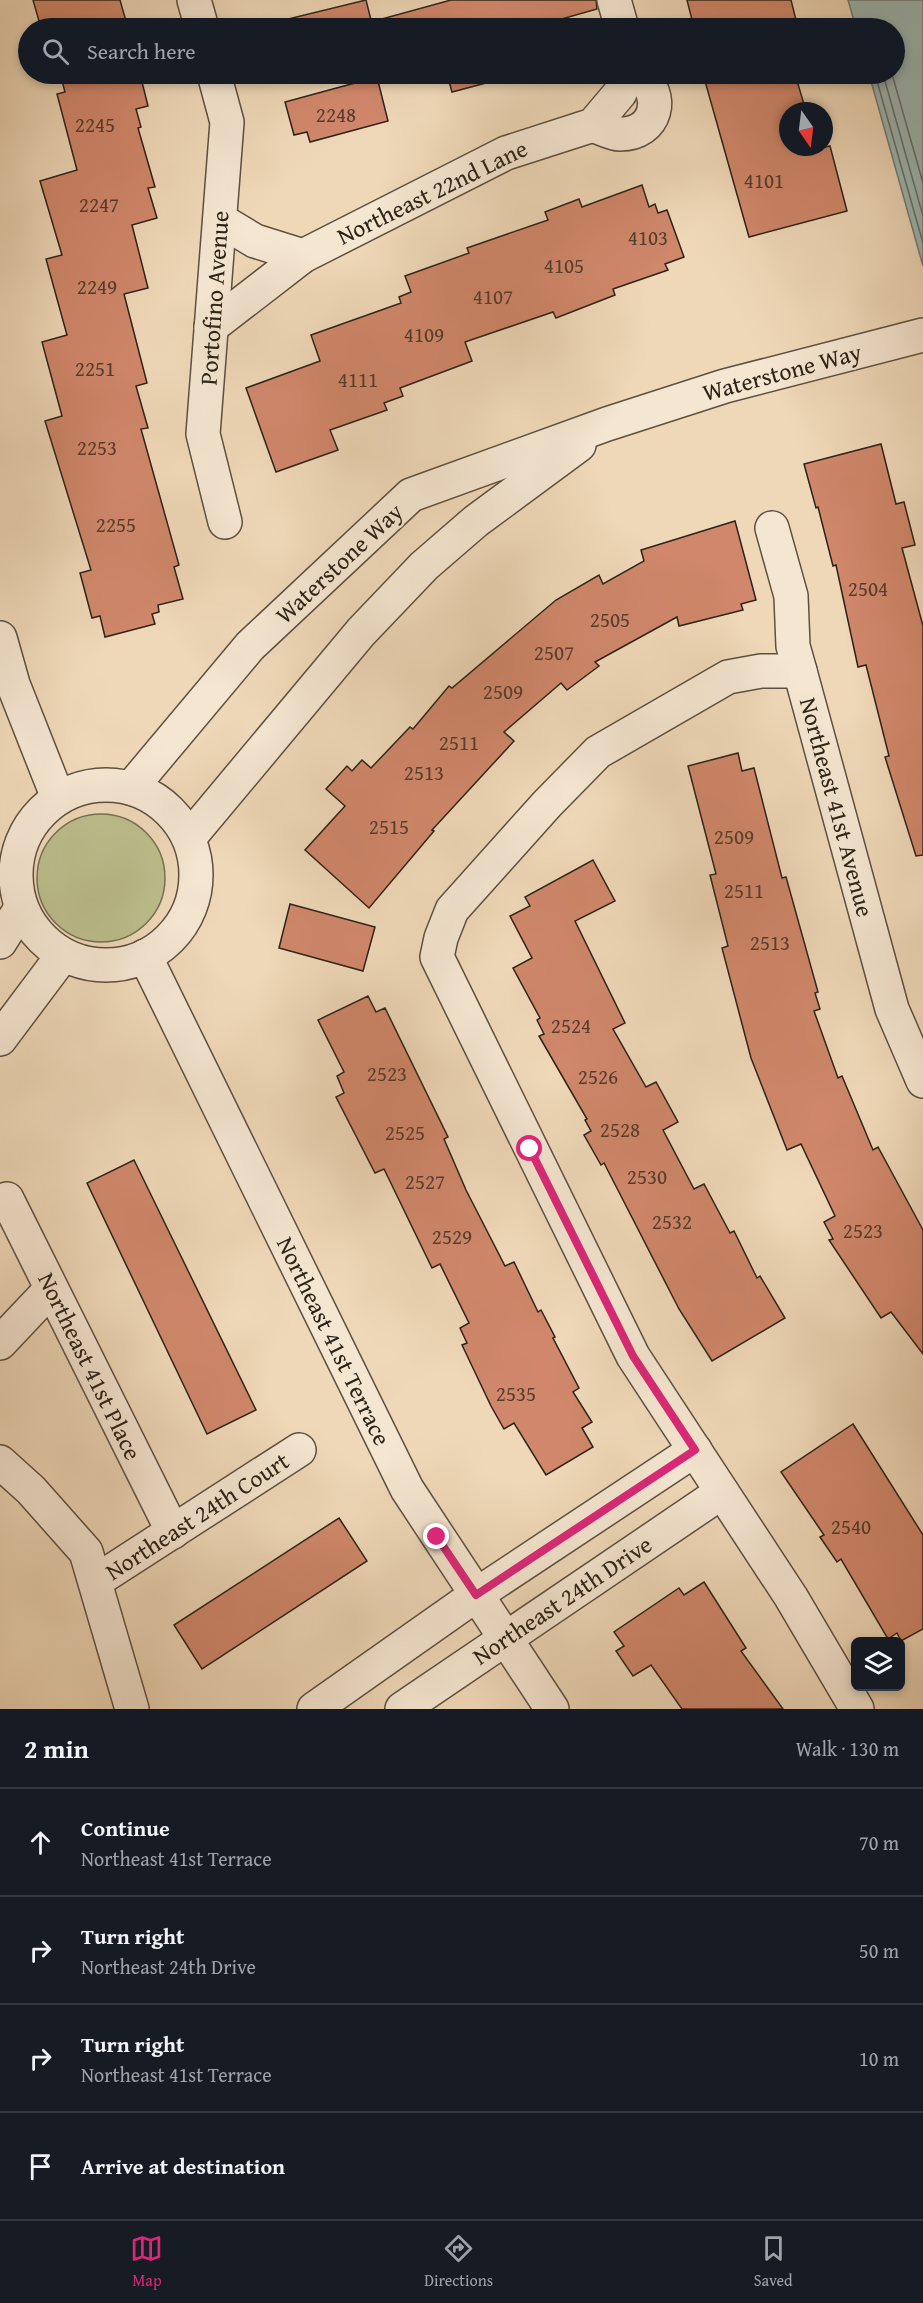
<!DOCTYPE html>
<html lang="en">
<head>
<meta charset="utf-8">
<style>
	:root { --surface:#171b24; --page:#242831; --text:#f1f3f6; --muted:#9ea1a6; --line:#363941; --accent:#db2777 }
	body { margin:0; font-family:"Gentium Book Plus",serif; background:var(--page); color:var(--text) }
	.controls { position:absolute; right:18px; bottom:18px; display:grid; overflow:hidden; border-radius:9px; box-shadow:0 3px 9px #0003 }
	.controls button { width:54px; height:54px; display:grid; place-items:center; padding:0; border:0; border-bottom:2px solid var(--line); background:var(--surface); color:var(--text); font:30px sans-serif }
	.compass { position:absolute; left:779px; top:102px; width:54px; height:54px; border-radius:50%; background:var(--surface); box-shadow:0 3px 9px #0003; rotate:166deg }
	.stop { position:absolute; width:18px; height:18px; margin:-14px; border:4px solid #db2777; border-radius:50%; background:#fff }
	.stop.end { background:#db2777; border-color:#fff; box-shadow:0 2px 6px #0008 }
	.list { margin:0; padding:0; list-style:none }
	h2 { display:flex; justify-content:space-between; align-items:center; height:78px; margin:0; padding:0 24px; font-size:26px }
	h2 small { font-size:20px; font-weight:400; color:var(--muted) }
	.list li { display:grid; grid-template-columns:39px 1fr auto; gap:18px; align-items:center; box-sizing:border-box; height:108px; padding:0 24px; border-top:2px solid var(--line) }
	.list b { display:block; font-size:22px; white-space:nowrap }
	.list p { margin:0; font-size:20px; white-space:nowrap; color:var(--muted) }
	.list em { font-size:20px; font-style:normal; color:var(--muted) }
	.icon { flex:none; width:33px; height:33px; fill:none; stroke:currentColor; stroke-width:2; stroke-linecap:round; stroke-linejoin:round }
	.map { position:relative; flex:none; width:923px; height:1709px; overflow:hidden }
	.search { position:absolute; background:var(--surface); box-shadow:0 3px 9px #0003; left:18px; right:18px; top:18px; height:66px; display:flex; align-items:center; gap:15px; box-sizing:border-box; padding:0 21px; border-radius:33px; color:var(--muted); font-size:22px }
	.sheet { height:510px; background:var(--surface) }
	nav { display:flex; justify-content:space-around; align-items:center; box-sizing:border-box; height:84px; border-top:2px solid var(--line); background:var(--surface); font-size:16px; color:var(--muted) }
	nav a { display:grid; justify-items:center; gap:3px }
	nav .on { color:var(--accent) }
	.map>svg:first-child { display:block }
	.green { fill:#bcbe8d; stroke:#747052; stroke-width:1.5 }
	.water { fill:#9cb8b6; stroke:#6f7c77; stroke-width:1.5 }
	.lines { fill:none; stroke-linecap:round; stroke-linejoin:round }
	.shore { stroke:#646e67; stroke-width:1.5 }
	.building { fill:#d0876b; stroke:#2c2318; stroke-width:1.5 }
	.minor-casing { stroke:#5d5040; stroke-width:36 }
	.minor { stroke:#f5e6d1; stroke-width:33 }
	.route { stroke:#db2777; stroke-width:8 }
	.labels { text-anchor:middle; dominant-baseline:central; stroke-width:4.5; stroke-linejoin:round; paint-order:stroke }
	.number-label { font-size:21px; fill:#553c2d }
	.street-label { font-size:24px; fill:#2c2318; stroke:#f5e6d1 }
</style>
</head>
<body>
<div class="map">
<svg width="923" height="1709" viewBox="0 0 923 1709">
	<rect width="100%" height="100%" fill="#efd8b8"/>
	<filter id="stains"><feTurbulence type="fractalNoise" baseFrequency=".00333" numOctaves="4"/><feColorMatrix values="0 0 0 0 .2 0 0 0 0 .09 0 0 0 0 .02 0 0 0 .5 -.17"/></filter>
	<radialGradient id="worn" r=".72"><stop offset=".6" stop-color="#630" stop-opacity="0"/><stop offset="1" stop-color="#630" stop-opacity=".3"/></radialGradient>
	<circle class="green" cx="101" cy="878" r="64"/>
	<polygon class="water" points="848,0 923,0 923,266 869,74 894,74 894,28 856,28"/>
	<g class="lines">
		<g class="shore">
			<polyline points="875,74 923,243"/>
			<polyline points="883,74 923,216"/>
			<polyline points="892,74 923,183"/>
		</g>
	</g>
	<g class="building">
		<polygon points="33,0 120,0 128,28 41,28"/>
		<polygon points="366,0 373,28 289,28 288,19"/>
		<polygon points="451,0 596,0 597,9 530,28 379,28 378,20"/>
		<polygon points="687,0 791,0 798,28 694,28"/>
		<polygon points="60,74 140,74 148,106 136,109 141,127 138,128 155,187 148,188 157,218 132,225 148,288 124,294 147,383 136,386 148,428 141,429 179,565 174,567 183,599 158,605 159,612 152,614 155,624 105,637 100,616 92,618 80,573 91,570 45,421 62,416 42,342 67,335 46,259 62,255 40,181 77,170 57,94 65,92"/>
		<polygon points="447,74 507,74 489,78 490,82 452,92"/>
		<polygon points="703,74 795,74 806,111 788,111 788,147 815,147 816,149 830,146 847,211 749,237"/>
		<polygon points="377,77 388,121 310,142 307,132 294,135 285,102"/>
		<polygon points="642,185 649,207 655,204 658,213 667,210 684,257 665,264 668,270 613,289 615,295 556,318 553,312 465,342 472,361 400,388 403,396 384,403 387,410 330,430 338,450 276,472 246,388 320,361 311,335 401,303 399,297 411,292 405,276 469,253 467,248 548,220 545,212 579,199 582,207"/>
		<polygon points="881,444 896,504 904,502 915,545 902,548 923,626 923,855 916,856 885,757 889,756 866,665 858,667 836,565 833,566 818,507 816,508 804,464"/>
		<polygon points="735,521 756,600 741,604 743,610 679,626 677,617 595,662 599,666 567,690 561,683 504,732 514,741 432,830 434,831 369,908 305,850 345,806 326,789 347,766 352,771 362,760 371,768 410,727 413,729 449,686 452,688 556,600 599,575 603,584 644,561 641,550"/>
		<polygon points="738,753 742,771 754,768 782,878 786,877 818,992 815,993 820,1009 814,1011 838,1078 842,1076 873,1150 878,1147 923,1230 923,1354 891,1312 881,1318 829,1240 833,1239 824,1222 835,1216 801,1144 787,1150 751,1058 722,948 728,946 710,875 716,874 688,766"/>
		<polygon points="593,860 615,901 575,921 625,1023 613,1029 646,1087 656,1082 678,1122 663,1130 694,1189 704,1184 730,1233 734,1231 757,1278 760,1276 785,1318 712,1361 679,1309 604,1163 601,1165 584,1135 591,1131 585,1120 587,1119 539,1036 544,1034 537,1020 540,1018 513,968 532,958 510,916 530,906 525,897"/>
		<polygon points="290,904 375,927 363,971 279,948"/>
		<polygon points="368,996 376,1012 385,1008 448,1137 444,1139 466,1190 505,1266 514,1262 538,1312 541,1310 555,1337 553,1338 579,1388 573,1392 592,1422 582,1428 593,1447 546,1475 514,1423 504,1429 491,1406 462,1345 467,1343 460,1328 469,1323 440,1264 432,1268 384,1169 375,1173 336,1097 344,1093 337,1076 344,1072 318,1020"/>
		<polygon points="134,1160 256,1410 207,1434 87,1183"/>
		<polygon points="853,1424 923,1535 923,1629 901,1641 897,1633 888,1639 841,1559 837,1562 820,1537 824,1535 781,1472"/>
		<polygon points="339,1518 367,1561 202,1669 174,1625"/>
		<polygon points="704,1582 746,1648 741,1651 783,1709 682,1709 651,1665 633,1676 616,1651 624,1646 614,1632 679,1588 684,1595"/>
	</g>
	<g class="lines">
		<defs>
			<g id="minor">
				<polyline points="194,0 202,28"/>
				<polyline points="614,0 622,28"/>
				<polyline points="214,74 227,122 203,434 225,522"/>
				<path d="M593,125C601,128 612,134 620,134C657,134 666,95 639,74"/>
				<polyline points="220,220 255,241 303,256"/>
				<polyline points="211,327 303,256 506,153 593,125 620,93 629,74"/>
				<polyline points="772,528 791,596 793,646 800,671 892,1009 923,1081"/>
				<polyline points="0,638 13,684 58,798"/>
				<polyline points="800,671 761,671 728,677 598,752 547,804 452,910 441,938 437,957 633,1356 791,1597 857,1709"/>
				<circle cx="106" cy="875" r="90"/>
				<polyline points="131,788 250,646 411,495 607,424 725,386 923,335"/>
				<polyline points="189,838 361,632 424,566 476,521 579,445"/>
				<polyline points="0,942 21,908"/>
				<polyline points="145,956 407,1489 552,1709"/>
				<polyline points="0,1039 63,955"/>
				<polyline points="7,1199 173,1532"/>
				<polyline points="0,1343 51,1289"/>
				<polyline points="0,1462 31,1490 86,1552 132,1709"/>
				<polyline points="96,1581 299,1450"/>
				<polyline points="314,1709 476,1595 695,1450"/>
				<polyline points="402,1709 722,1492"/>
			</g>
		</defs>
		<use href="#minor" class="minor-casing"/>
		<use href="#minor" class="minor"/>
	</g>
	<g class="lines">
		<polyline class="route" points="437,1537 476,1595 695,1450 633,1356 530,1149"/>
	</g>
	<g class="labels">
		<g class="number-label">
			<text x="336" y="114">2248</text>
			<text x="95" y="124">2245</text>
			<text x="764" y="180">4101</text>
			<text x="99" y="204">2247</text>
			<text x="648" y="237">4103</text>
			<text x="564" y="265">4105</text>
			<text x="97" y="286">2249</text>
			<text x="493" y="296">4107</text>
			<text x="424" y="334">4109</text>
			<text x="95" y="368">2251</text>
			<text x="358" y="379">4111</text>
			<text x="97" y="447">2253</text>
			<text x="116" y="524">2255</text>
			<text x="868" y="588">2504</text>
			<text x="610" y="619">2505</text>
			<text x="554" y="652">2507</text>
			<text x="503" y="691">2509</text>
			<text x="459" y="742">2511</text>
			<text x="424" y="772">2513</text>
			<text x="389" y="826">2515</text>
			<text x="734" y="836">2509</text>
			<text x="744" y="890">2511</text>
			<text x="770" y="942">2513</text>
			<text x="571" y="1025">2524</text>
			<text x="387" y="1073">2523</text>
			<text x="598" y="1076">2526</text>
			<text x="620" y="1129">2528</text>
			<text x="405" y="1132">2525</text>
			<text x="647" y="1176">2530</text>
			<text x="425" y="1181">2527</text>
			<text x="672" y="1221">2532</text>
			<text x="863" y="1230">2523</text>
			<text x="452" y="1236">2529</text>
			<text x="516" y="1393">2535</text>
			<text x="851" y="1526">2540</text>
		</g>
		<g class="street-label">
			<text transform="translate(432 192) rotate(-26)">Northeast 22nd Lane</text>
			<text transform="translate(214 298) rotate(-86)">Portofino Avenue</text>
			<text transform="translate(782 372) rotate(-15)">Waterstone Way</text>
			<text transform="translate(339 563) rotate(-43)">Waterstone Way</text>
			<text transform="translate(837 807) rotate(75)">Northeast 41st Avenue</text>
			<text transform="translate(334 1341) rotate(64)">Northeast 41st Terrace</text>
			<text transform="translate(90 1366) rotate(64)">Northeast 41st Place</text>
			<text transform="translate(197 1516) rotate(-33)">Northeast 24th Court</text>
			<text transform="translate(562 1600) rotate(-34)">Northeast 24th Drive</text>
		</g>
	</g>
	<rect width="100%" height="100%" filter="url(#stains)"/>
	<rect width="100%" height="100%" fill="url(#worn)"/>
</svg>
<div class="controls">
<button><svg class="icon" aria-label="layers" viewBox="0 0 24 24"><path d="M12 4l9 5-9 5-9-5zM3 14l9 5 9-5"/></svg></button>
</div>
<svg class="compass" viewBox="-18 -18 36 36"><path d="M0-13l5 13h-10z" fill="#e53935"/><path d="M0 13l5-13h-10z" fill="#9ea1a6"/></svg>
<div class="stop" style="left:530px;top:1149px"></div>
<div class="stop end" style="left:437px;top:1537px"></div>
<div class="search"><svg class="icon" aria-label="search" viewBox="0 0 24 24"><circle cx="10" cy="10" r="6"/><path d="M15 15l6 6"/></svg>Search here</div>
</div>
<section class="sheet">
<h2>2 min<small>Walk · 130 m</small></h2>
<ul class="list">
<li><svg class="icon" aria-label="ahead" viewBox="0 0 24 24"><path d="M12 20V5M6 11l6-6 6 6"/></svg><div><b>Continue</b><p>Northeast 41st Terrace</p></div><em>70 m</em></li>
<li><svg class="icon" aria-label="right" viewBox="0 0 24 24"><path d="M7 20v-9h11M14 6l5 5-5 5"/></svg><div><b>Turn right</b><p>Northeast 24th Drive</p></div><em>50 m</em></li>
<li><svg class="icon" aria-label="right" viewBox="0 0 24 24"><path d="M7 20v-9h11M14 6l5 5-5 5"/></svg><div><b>Turn right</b><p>Northeast 41st Terrace</p></div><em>10 m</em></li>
<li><svg class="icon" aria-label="arrive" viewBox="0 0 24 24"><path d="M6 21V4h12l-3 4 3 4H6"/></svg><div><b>Arrive at destination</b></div></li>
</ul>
</section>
<nav>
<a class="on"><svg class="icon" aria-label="map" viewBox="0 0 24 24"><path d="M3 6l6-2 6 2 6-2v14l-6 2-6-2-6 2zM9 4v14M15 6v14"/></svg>Map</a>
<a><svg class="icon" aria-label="directions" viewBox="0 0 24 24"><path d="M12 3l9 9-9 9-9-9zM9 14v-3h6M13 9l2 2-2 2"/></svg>Directions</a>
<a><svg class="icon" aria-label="saved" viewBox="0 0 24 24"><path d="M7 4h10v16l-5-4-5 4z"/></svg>Saved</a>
</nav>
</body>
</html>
